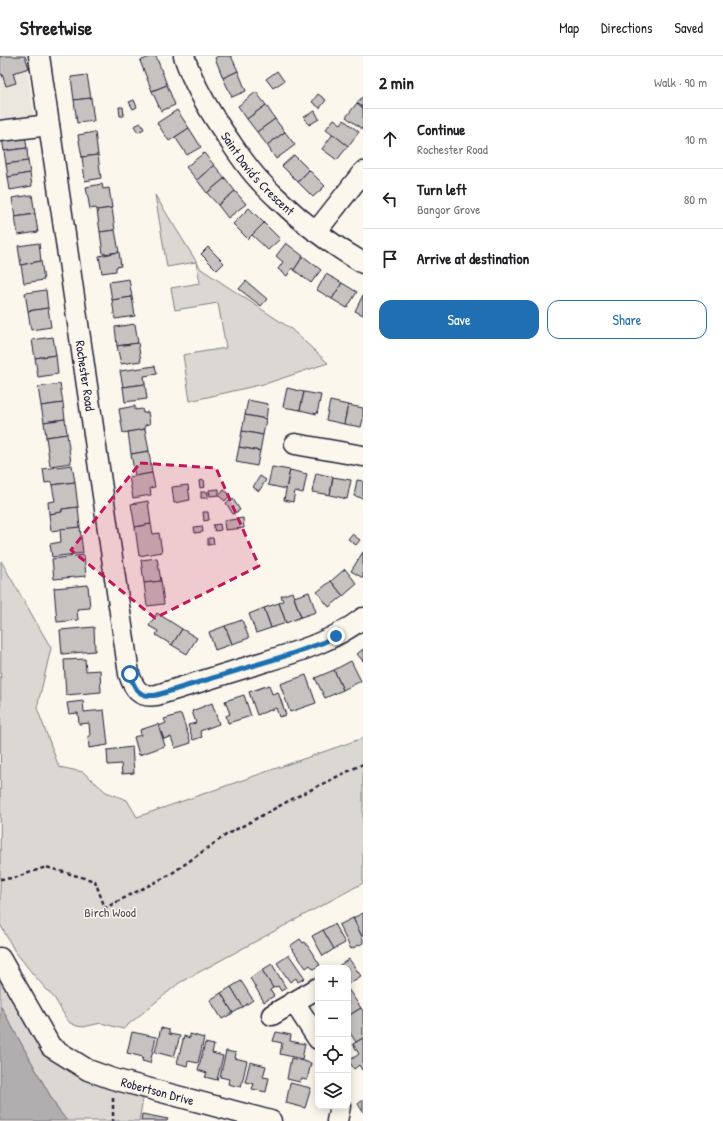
<!DOCTYPE html>
<html lang="en">
<head>
<meta charset="utf-8">
<style>
	:root { --surface:#fff; --page:#f6f6f6; --text:#202124; --muted:#757577; --line:#e0e0e0; --accent:#1f6fb2 }
	body { margin:0; font-family:"Patrick Hand",sans-serif; background:var(--page); color:var(--text) }
	.controls { position:absolute; right:12px; bottom:12px; display:grid; overflow:hidden; border-radius:8px; box-shadow:0 2px 10px #0003 }
	.controls button { width:36px; height:36px; display:grid; place-items:center; padding:0; border:0; border-bottom:1px solid var(--line); background:var(--surface); color:var(--text); font:20px sans-serif }
	.stop { position:absolute; width:12px; height:12px; margin:-9px; border:3px solid #1f6fb2; border-radius:50%; background:#fff }
	.stop.end { background:#1f6fb2; border-color:#fff; box-shadow:0 1px 4px #0008 }
	.list { margin:0; padding:0; list-style:none }
	h2 { display:flex; justify-content:space-between; align-items:center; height:52px; margin:0; padding:0 16px; font-size:17px }
	h2 small { font-size:13px; font-weight:400; color:var(--muted) }
	.list li { display:grid; grid-template-columns:26px 1fr auto; gap:12px; align-items:center; box-sizing:border-box; height:60px; padding:0 16px; border-top:1px solid var(--line) }
	.list b { display:block; font-size:15px; white-space:nowrap }
	.list p { margin:0; font-size:13px; white-space:nowrap; color:var(--muted) }
	.list em { font-size:13px; font-style:normal; color:var(--muted) }
	.actions { display:flex; gap:8px; padding:12px 16px }
	.actions a { flex:1; padding:9px 0; border:1px solid var(--accent); border-radius:12px; text-align:center; font-size:14px; color:var(--accent) }
	.actions .main { background:var(--accent); color:#fff }
	.icon { flex:none; width:22px; height:22px; fill:none; stroke:currentColor; stroke-width:2; stroke-linecap:round; stroke-linejoin:round }
	.map { position:relative; flex:none; width:363px; height:1065px; overflow:hidden }
	header { display:flex; align-items:center; gap:24px; box-sizing:border-box; height:56px; padding:0 20px; background:var(--surface); border-bottom:1px solid var(--line) }
	header strong { font-size:19px }
	nav { display:flex; gap:22px; margin-inline-start:auto; font-size:14px }
	main { display:flex }
	aside { flex:1; background:var(--surface) }
	.map>svg:first-child { display:block }
	.built { fill:#ebe7df }
	.green { fill:#dbd8d3; stroke:#7e7d87 }
	.water { fill:#b1aeb0; stroke:#787681 }
	.building { fill:#c6c2c0; stroke:#22223b }
	.lines { fill:none; stroke-linecap:round; stroke-linejoin:round }
	.street-casing { stroke:#22223b; stroke-width:23 }
	.path { stroke:#22223b; stroke-width:2.5; stroke-dasharray:4 3; stroke-linecap:butt }
	.street { stroke:#fbf7ec; stroke-width:20 }
	.route { stroke:#1f6fb2; stroke-width:5 }
	.marked { fill:#c2185b; fill-opacity:0.2; stroke:#c2185b; stroke-width:3; stroke-dasharray:8 5; stroke-linejoin:round }
	.labels { text-anchor:middle; dominant-baseline:central; stroke-width:3; stroke-linejoin:round; paint-order:stroke }
	.street-label { font-size:13px; fill:#22223b; stroke:#fbf7ec }
	.park-label { font-size:13px; fill:#505061; stroke:#fbf7ec }
</style>
</head>
<body>
<header>
<strong>Streetwise</strong>
<nav><a>Map</a><a>Directions</a><a>Saved</a></nav>
</header>
<main>
<div class="map">
<svg width="363" height="1065" viewBox="0 0 363 1065">
	<rect width="100%" height="100%" fill="#fbf7ec"/>
	<filter id="ink" filterUnits="userSpaceOnUse"><feTurbulence type="fractalNoise" baseFrequency=".025" numOctaves="2"/><feDisplacementMap in="SourceGraphic" scale="8" xChannelSelector="R" yChannelSelector="G"/><feConvolveMatrix kernelMatrix="1 2 1 2 8 2 1 2 1" color-interpolation-filters="sRGB"/></filter>
	<g filter="url(#ink)">
		<polygon class="built" points="0,0 25,0 35,65 0,71"/>
		<g class="green">
			<polygon points="155,139 201,213 290,272 328,307 268,327 190,345 183,299 226,292 218,247 175,254 171,232 200,227 196,206 167,211"/>
			<polygon points="1,505 51,592 37,652 59,711 83,716 106,736 127,744 137,761 363,682 363,827 179,927 123,973 101,967 83,971 77,970 70,967 66,962 55,943 32,917 14,894 0,868"/>
			<polygon points="0,918 45,995 86,1025 122,1035 127,1037 143,1043 139,1065 67,1065 57,1052 0,949"/>
		</g>
		<polygon class="water" points="0,949 57,1052 67,1065 0,1065"/>
		<g class="building">
			<polygon points="0,0 25,0 29,12 13,17 16,27 6,30 2,18 0,19"/>
			<polygon points="152,0 156,0 167,29 152,35 140,5"/>
			<polygon points="218,0 231,0 238,15 223,22 215,2"/>
			<polygon points="238,15 246,35 232,41 223,22"/>
			<polygon points="277,15 284,25 273,32 266,23"/>
			<polygon points="87,19 91,42 74,44 71,21"/>
			<polygon points="167,29 175,49 161,55 152,35"/>
			<polygon points="256,36 266,49 247,63 238,50"/>
			<polygon points="318,38 326,44 320,52 312,46"/>
			<polygon points="363,40 363,52 357,47"/>
			<polygon points="91,42 94,65 77,67 74,44"/>
			<polygon points="134,44 137,51 133,53 129,46"/>
			<polygon points="357,47 363,52 363,71 362,73 346,61"/>
			<polygon points="266,49 275,63 257,76 247,63"/>
			<polygon points="119,51 123,51 124,60 120,60"/>
			<polygon points="177,54 189,72 169,85 157,67"/>
			<polygon points="315,55 319,63 309,69 304,61"/>
			<polygon points="275,63 285,76 267,89 257,76"/>
			<polygon points="334,63 341,68 344,64 359,76 348,90 326,73"/>
			<polygon points="141,67 144,73 138,76 134,70"/>
			<polygon points="189,72 201,91 187,99 175,81"/>
			<polygon points="95,76 98,99 82,101 78,79"/>
			<polygon points="285,76 295,89 276,103 267,89"/>
			<polygon points="333,78 348,90 337,104 322,93"/>
			<polygon points="25,79 27,92 4,95 2,82"/>
			<polygon points="27,92 28,105 6,108 4,95"/>
			<polygon points="204,97 214,109 197,124 186,111"/>
			<polygon points="98,99 101,122 85,125 82,101"/>
			<polygon points="294,99 309,114 298,126 282,110"/>
			<polygon points="28,105 30,117 8,121 6,108"/>
			<polygon points="214,109 225,122 207,137 197,124"/>
			<polygon points="309,114 325,130 313,141 298,126"/>
			<polygon points="30,117 32,130 10,134 8,121"/>
			<polygon points="225,122 235,135 218,149 207,137"/>
			<polygon points="102,128 103,133 109,132 112,152 97,154 96,152 90,153 86,131"/>
			<polygon points="235,135 246,148 228,162 218,149"/>
			<polygon points="32,139 35,158 15,161 12,142"/>
			<polygon points="112,152 115,174 100,176 97,154"/>
			<polygon points="249,152 264,167 248,183 233,168"/>
			<polygon points="35,158 38,176 18,179 15,161"/>
			<polygon points="264,167 280,183 268,194 252,179"/>
			<polygon points="115,174 119,196 103,198 100,176"/>
			<polygon points="39,187 41,205 21,209 18,190"/>
			<polygon points="286,187 303,200 294,214 292,212 287,220 278,213 283,206 276,200"/>
			<polygon points="208,191 224,207 217,214 201,198"/>
			<polygon points="119,196 121,210 116,211 116,215 102,217 99,200"/>
			<polygon points="303,200 321,214 311,227 294,214"/>
			<polygon points="41,205 44,224 24,227 21,209"/>
			<polygon points="326,218 342,227 332,243 317,234"/>
			<polygon points="129,223 132,241 112,244 109,226"/>
			<polygon points="246,225 267,243 261,250 239,233"/>
			<polygon points="342,227 357,236 347,252 332,243"/>
			<polygon points="46,234 48,252 28,255 25,237"/>
			<polygon points="363,239 363,259 355,255"/>
			<polygon points="132,241 135,260 115,263 112,244"/>
			<polygon points="48,252 51,271 31,274 28,255"/>
			<polygon points="135,268 138,287 117,290 115,271"/>
			<polygon points="53,281 56,299 35,302 32,284"/>
			<polygon points="138,287 141,305 121,308 117,290"/>
			<polygon points="56,299 58,318 38,321 35,302"/>
			<polygon points="155,310 157,318 144,320 145,328 123,331 120,315"/>
			<polygon points="60,328 63,347 41,350 38,331"/>
			<polygon points="145,328 147,343 125,346 123,331"/>
			<polygon points="287,332 304,336 300,354 283,351"/>
			<polygon points="304,336 321,339 317,358 300,354"/>
			<polygon points="248,344 268,348 266,363 245,359"/>
			<polygon points="330,345 348,349 344,368 326,364"/>
			<polygon points="63,347 65,363 44,366 41,350"/>
			<polygon points="348,349 363,352 363,363 361,371 344,368"/>
			<polygon points="135,350 135,354 142,353 143,357 148,356 150,368 145,369 145,373 123,377 119,353"/>
			<polygon points="245,359 266,363 263,379 242,375"/>
			<polygon points="65,363 67,378 46,381 44,366"/>
			<polygon points="145,373 149,395 131,398 128,376"/>
			<polygon points="242,375 263,379 260,395 239,391"/>
			<polygon points="67,378 71,407 50,410 46,381"/>
			<polygon points="239,391 260,395 257,410 236,406"/>
			<polygon points="149,395 152,417 135,420 131,398"/>
			<polygon points="72,409 75,426 52,429 52,426 45,427 43,413"/>
			<polygon points="272,411 290,414 286,433 268,429"/>
			<polygon points="290,414 307,418 303,437 295,435 293,446 284,444"/>
			<polygon points="152,417 155,431 150,432 151,439 133,442 129,421"/>
			<polygon points="316,417 333,421 330,439 312,436"/>
			<polygon points="260,420 266,424 259,435 253,431"/>
			<polygon points="333,421 351,424 347,443 330,439"/>
			<polygon points="204,424 205,431 200,432 199,425"/>
			<polygon points="357,424 363,425 363,442 354,440"/>
			<polygon points="75,426 78,451 62,453 62,456 49,458 48,446 55,445 52,429"/>
			<polygon points="188,429 190,444 174,447 172,431"/>
			<polygon points="219,433 219,439 210,440 209,434"/>
			<polygon points="224,434 230,439 225,445 219,440"/>
			<rect x="201" y="436" width="7" height="6"/>
			<polygon points="233,443 240,454 233,458 226,447"/>
			<polygon points="148,445 151,468 135,471 131,448"/>
			<polygon points="78,451 80,471 51,475 49,458 62,456 62,453"/>
			<polygon points="203,456 208,456 209,464 204,465"/>
			<polygon points="243,462 244,472 225,474 224,465"/>
			<polygon points="151,468 153,478 159,477 162,496 139,500 135,471"/>
			<polygon points="220,468 221,474 215,475 213,469"/>
			<polygon points="202,470 203,476 195,477 194,471"/>
			<polygon points="80,471 83,497 52,501 50,488 61,486 60,473"/>
			<polygon points="352,478 360,484 356,489 348,483"/>
			<polygon points="208,482 213,482 214,488 208,489"/>
			<polygon points="363,496 363,522 351,515"/>
			<polygon points="84,499 86,520 54,523 52,503"/>
			<polygon points="157,502 161,525 144,527 141,504"/>
			<polygon points="345,513 357,528 343,540 331,525"/>
			<polygon points="161,525 164,548 147,550 144,527"/>
			<polygon points="331,525 343,540 329,551 317,536"/>
			<polygon points="88,529 90,552 77,553 78,564 57,566 54,532"/>
			<polygon points="292,536 301,561 286,567 279,547 283,545 281,540"/>
			<polygon points="309,536 316,556 301,561 294,541"/>
			<polygon points="279,547 286,567 271,572 264,552"/>
			<polygon points="264,552 271,572 256,577 249,558"/>
			<polygon points="157,557 182,573 172,589 156,579 158,575 149,570"/>
			<polygon points="242,564 249,582 232,588 225,570"/>
			<polygon points="225,570 232,588 215,594 209,576"/>
			<polygon points="94,571 95,595 62,598 60,574"/>
			<polygon points="182,573 197,582 187,598 172,589"/>
			<polygon points="363,593 363,605 357,598"/>
			<polygon points="85,603 86,615 100,614 101,636 66,639 64,604"/>
			<polygon points="351,605 361,625 343,634 334,614"/>
			<polygon points="334,614 343,634 325,642 315,622"/>
			<polygon points="306,619 316,647 290,656 280,628"/>
			<polygon points="269,629 272,638 278,636 286,659 279,661 276,652 257,659 249,636"/>
			<polygon points="244,639 251,660 228,667 226,660 230,658 225,645"/>
			<polygon points="83,645 84,656 104,654 108,689 89,692 88,680 90,680 89,667 79,668 78,657 69,658 67,647"/>
			<polygon points="212,647 219,668 200,675 202,681 193,684 188,669 196,667 192,655"/>
			<polygon points="181,658 191,687 175,692 171,681 164,683 159,670 166,667 164,663"/>
			<polygon points="158,668 165,690 139,699 134,681 141,679 140,674"/>
			<polygon points="132,691 134,717 122,718 121,708 108,709 107,694"/>
			<polygon points="363,857 363,880 362,881 353,862"/>
			<polygon points="353,862 363,883 363,887 351,893 339,869"/>
			<polygon points="334,868 345,887 334,893 323,874"/>
			<polygon points="323,874 334,893 323,900 312,880"/>
			<polygon points="300,883 303,887 305,886 320,909 313,913 310,909 306,912 290,890"/>
			<polygon points="289,899 305,922 298,926 296,922 290,926 277,907"/>
			<polygon points="349,903 361,920 348,928 348,912 337,911"/>
			<polygon points="272,908 286,932 281,935 278,930 273,932 262,914"/>
			<polygon points="262,914 273,932 270,934 274,940 264,946 250,922"/>
			<polygon points="241,925 253,944 243,951 231,931"/>
			<polygon points="231,931 243,951 233,957 221,937"/>
			<polygon points="348,933 361,952 348,960"/>
			<polygon points="221,937 233,957 222,963 210,944"/>
			<polygon points="361,952 363,955 363,982 356,986 348,974 348,960"/>
			<polygon points="161,972 169,974 169,978 180,980 174,1001 155,996"/>
			<polygon points="132,976 156,981 150,1007 142,1005 143,1001 127,997"/>
			<polygon points="276,976 291,979 290,985 305,988 302,1003 280,998 282,987 273,985"/>
			<polygon points="190,978 204,982 198,1007 188,1005 187,1010 177,1007 184,980 190,982"/>
			<polygon points="363,982 363,1014 362,1014 359,1009 354,1013 349,1005 359,998 353,988"/>
			<polygon points="205,987 214,989 212,997 223,1000 217,1024 205,1021 207,1017 198,1014"/>
			<polygon points="226,995 236,997 235,1002 247,1005 241,1031 228,1028 229,1023 220,1021"/>
			<polygon points="291,1002 311,1007 307,1024 301,1023 300,1026 287,1023"/>
			<polygon points="250,1006 266,1010 263,1021 269,1022 266,1036 252,1033 254,1028 245,1026"/>
			<polygon points="290,1027 311,1032 305,1052 286,1047"/>
			<polygon points="363,1044 363,1056 358,1048"/>
			<polygon points="142,1058 168,1063 167,1065 141,1065"/>
		</g>
		<g class="lines">
			<defs>
				<g id="street">
					<path id="s1" d="M39,0L129,618C134,633 139,642 157,639C189,629 222,619 254,609C293,597 331,587 363,562"/>
					<path id="s2" d="M184,0C193,28 208,53 225,78C236,94 247,112 261,126C266,132 273,138 278,143C304,168 332,189 363,207"/>
					<polyline points="0,75 49,69"/>
					<polyline points="316,176 363,116"/>
					<polyline points="295,388 363,400"/>
					<path id="s3" d="M0,902L51,991L88,1014L113,1023L271,1065"/>
					<polyline points="294,946 318,983"/>
					<polyline points="272,959 318,932"/>
					<polyline points="337,1065 340,1050"/>
				</g>
			</defs>
			<use href="#street" class="street-casing"/>
			<g class="path">
				<polyline points="0,823 14,822 46,811 95,825 105,852 171,818 226,779 294,742 363,708"/>
				<polyline points="113,1042 113,1065"/>
			</g>
			<use href="#street" class="street"/>
		</g>
	</g>
	<g class="lines" filter="url(#ink)">
		<path class="route" d="M130,618C134,633 139,642 157,639L285,600L322,587L336,580"/>
	</g>
	<path class="marked" d="M140,407L216,412L259,510L155,562L71,494Z"/>
	<g class="labels">
		<g class="street-label">
			<text stroke="none"><textPath href="#s2" startOffset="140">Saint David's Crescent</textPath></text>
			<text stroke="none"><textPath href="#s1" startOffset="323">Rochester Road</textPath></text>
			<text stroke="none"><textPath href="#s3" startOffset="219">Robertson Drive</textPath></text>
		</g>
		<g class="park-label">
			<text x="110" y="856">Birch Wood</text>
		</g>
	</g>
</svg>
<div class="controls">
<button>+</button>
<button>−</button>
<button><svg class="icon" aria-label="locate" viewBox="0 0 24 24"><circle cx="12" cy="12" r="6"/><path d="M12 2v4M12 18v4M2 12h4M18 12h4"/></svg></button>
<button><svg class="icon" aria-label="layers" viewBox="0 0 24 24"><path d="M12 4l9 5-9 5-9-5zM3 14l9 5 9-5"/></svg></button>
</div>
<div class="stop" style="left:130px;top:618px"></div>
<div class="stop end" style="left:336px;top:580px"></div>
</div>
<aside>
<h2>2 min<small>Walk · 90 m</small></h2>
<ul class="list">
<li><svg class="icon" aria-label="ahead" viewBox="0 0 24 24"><path d="M12 20V5M6 11l6-6 6 6"/></svg><div><b>Continue</b><p>Rochester Road</p></div><em>10 m</em></li>
<li><svg class="icon" aria-label="left" viewBox="0 0 24 24"><path d="M17 20v-9H6M10 6l-5 5 5 5"/></svg><div><b>Turn left</b><p>Bangor Grove</p></div><em>80 m</em></li>
<li><svg class="icon" aria-label="arrive" viewBox="0 0 24 24"><path d="M6 21V4h12l-3 4 3 4H6"/></svg><div><b>Arrive at destination</b></div></li>
</ul>
<div class="actions"><a class="main">Save</a><a>Share</a></div>
</aside>
</main>
</body>
</html>
